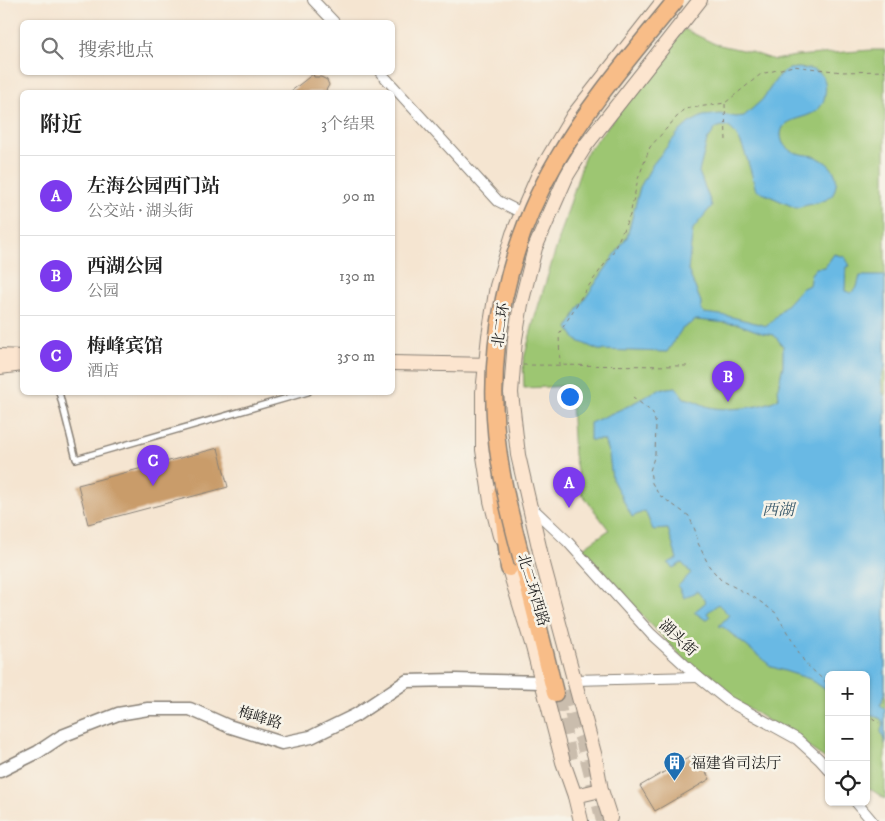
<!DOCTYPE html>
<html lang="zh">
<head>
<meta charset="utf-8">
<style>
	:root { --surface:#fff; --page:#f2f2f2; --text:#222; --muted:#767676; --line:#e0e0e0; --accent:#7c3aed }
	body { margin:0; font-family:"IM FELL DW Pica","Noto Serif SC",serif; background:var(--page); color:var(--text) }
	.controls { position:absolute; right:15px; bottom:15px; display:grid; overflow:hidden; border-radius:8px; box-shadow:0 1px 4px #0004 }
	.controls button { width:45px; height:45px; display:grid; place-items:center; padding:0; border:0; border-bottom:1px solid var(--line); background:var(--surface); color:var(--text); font:25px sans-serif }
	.you { position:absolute; left:569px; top:396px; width:18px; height:18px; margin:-12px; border:4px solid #fff; border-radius:50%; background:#1a73e8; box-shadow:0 0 0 8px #1a73e833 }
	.badge { display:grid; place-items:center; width:32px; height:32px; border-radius:50%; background:var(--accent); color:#fff; font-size:16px; font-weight:700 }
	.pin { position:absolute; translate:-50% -41px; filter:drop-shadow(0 1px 2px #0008) }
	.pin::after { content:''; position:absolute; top:26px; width:18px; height:15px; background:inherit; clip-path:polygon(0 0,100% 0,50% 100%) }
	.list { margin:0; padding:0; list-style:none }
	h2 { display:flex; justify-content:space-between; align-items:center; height:65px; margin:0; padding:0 20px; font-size:21px }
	h2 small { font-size:16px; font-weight:400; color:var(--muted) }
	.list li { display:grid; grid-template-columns:32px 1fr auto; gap:15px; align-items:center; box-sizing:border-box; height:80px; padding:0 20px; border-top:1px solid var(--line) }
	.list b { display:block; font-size:19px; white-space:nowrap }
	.list p { margin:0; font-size:16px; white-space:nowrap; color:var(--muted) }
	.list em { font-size:16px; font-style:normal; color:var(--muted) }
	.icon { flex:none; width:28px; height:28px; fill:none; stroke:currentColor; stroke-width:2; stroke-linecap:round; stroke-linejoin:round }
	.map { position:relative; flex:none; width:885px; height:821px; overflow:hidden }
	.search { position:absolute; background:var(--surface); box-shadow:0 1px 4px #0004; left:20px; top:20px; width:375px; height:55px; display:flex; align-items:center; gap:12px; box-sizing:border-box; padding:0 18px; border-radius:8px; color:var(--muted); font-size:19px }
	.panel { position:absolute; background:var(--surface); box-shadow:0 1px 4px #0004; left:20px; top:90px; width:375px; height:305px; border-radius:8px }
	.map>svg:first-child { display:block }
	.green { fill:#9dc672; stroke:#5c7147 }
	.water { fill:#69b9e4; stroke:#426a80 }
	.building { fill:#c99c6a }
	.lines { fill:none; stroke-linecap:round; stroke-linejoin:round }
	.trunk-tunnel { stroke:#cabdad; stroke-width:16; stroke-dasharray:16 8; stroke-linecap:butt }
	.service-casing { stroke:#888076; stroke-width:8 }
	.minor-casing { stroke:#888076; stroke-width:12 }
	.tertiary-casing { stroke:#888076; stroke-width:15 }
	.secondary-casing { stroke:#888076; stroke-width:16 }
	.trunk-casing { stroke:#888076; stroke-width:19 }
	.path { stroke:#888076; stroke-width:1; stroke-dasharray:4 4; stroke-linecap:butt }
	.service { stroke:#fff; stroke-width:5 }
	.minor { stroke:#fff; stroke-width:10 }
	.tertiary { stroke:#fff; stroke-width:12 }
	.secondary { stroke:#fce5cf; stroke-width:14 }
	.trunk { stroke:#f8bd88; stroke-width:16 }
	.trunk-bridge-casing { stroke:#888076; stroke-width:19; stroke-linecap:butt }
	.trunk-bridge { stroke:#f8bd88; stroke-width:16 }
	.labels { text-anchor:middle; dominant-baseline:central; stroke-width:5; stroke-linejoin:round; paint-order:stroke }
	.street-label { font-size:15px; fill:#1c1c1c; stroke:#f7f3e8 }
	.poi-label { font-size:15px; fill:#1c1c1c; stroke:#f7f3e8; text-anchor:start }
	.water-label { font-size:16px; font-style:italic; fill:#3b5b6c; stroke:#f7f3e8 }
</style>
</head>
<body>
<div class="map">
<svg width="885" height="821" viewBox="0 0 885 821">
	<rect width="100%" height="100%" fill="#f7f3e8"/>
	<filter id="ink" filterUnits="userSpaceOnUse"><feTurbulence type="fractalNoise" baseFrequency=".02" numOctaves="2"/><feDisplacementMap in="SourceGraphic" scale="10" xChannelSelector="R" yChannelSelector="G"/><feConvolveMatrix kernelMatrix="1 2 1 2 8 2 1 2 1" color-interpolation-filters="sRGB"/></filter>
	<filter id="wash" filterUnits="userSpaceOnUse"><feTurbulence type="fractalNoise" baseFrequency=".0096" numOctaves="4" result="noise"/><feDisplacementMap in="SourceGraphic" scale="20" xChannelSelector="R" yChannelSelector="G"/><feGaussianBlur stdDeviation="1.12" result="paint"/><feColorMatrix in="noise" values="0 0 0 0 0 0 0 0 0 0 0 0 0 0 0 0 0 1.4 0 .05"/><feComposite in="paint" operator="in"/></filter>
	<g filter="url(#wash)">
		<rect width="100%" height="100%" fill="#f5e5d1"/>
		<polygon class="green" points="684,29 715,44 751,52 774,60 796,56 871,50 885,50 885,799 866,786 866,675 829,675 829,761 758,714 727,697 697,673 580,550 609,530 582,494 574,455 570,386 524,388 523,362 534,320 585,155"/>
		<path class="water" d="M798,68C808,69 819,68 824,79C826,84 826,89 825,94C822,125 783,111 781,134C781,141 784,147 790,150C797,155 808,154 816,157C830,163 840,174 835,189C834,192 833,196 829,198C822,203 805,205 796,208L756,190C751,175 742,127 724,126C721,126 719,127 716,128L707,141L699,172L712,206L693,229L688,270L701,302V310L704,313L728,316L767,326L801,289L809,285L811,274L816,268L825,267L834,254L845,257L850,266L846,267L845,291L851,293L857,287L860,276H885V367C880,376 880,388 885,398V693L883,695L884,697L882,699L883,702L880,704L884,709H885V744L881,731L883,723L881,719L866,712V675H829V692L810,679L772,667L723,627L719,626L729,615L718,604L707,613L710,617L706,620L694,612L706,602L697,591L684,598L678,586L691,573L682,563L673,568L667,563L677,559L668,529L653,530L645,511L632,517L612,479L609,455L604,440H590V423L628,406L659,389L676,387L684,398C692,399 698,403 706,406C722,412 765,408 779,398L778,388L783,365V346L774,335L762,333L738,324L696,320L682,329L667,352L598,350L576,340L568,328L578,309L627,237L640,187L653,164L678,133L689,123L703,116L720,114L736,117L744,116L762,100L780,74L789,69Z"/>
		<g id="blocks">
			<g class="building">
				<polygon points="313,74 314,77 321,77 327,80 329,85 325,92 290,92"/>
				<polygon points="218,448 228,487 88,524 78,485"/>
				<polygon points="695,754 710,779 655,811 640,786"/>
			</g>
		</g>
	</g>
	<g filter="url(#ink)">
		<use href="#blocks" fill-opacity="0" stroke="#888076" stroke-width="1"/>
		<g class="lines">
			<g class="trunk-tunnel">
				<polyline points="566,690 573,716 583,740 604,821"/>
				<polyline points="556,697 571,766"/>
			</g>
			<defs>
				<polyline id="service" points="59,392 76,459 308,392"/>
				<g id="minor">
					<polyline points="313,0 334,22"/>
					<polyline points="380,72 498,201 522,213"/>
					<polyline points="528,504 567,541 651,634 698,677 728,701 797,739 819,759 829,770"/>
					<polyline points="574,680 698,677"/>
					<polyline points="856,802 872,821"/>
				</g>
				<polyline id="tertiary" points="0,771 38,752 62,736 118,714 148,709 190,709 228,726 282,743 311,737 356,715 407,681 455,680 542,682"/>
				<g id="secondary">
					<polyline points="0,356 22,357"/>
					<polyline points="392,363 494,365"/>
					<polyline points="0,367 22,364"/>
					<polyline points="500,536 491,501 483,450 483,392 489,336 497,286 513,234 539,174 573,116 664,0"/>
					<polyline points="506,559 533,647 563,762 575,796 581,821"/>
					<polyline points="575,796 601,790"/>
					<polyline points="610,818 601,790 595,757 542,560 518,455 511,393 515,339 521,304 535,248 567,175 585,146 700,0"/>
				</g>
				<g id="trunk">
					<polyline points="501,493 509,568"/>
					<polyline points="523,564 555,693"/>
				</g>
			</defs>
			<use href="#service" class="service-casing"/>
			<use href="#minor" class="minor-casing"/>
			<use href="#tertiary" class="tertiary-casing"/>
			<use href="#secondary" class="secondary-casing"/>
			<use href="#trunk" class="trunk-casing"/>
			<g class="path">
				<polyline points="725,104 726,141"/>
				<polyline points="523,365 691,366"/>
				<polyline points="560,366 559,334 585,291 612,254 630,215 638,179 650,147 684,109 725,103 761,74 793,66 842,72 885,71"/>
				<polyline points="633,397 653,413 656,425 655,454 650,471 652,483 659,495 689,516 695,530 698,543 709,566 721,580 755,598 776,613 805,663 829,685"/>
				<polyline points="866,713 879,723"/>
			</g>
			<use href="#service" class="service"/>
			<use href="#minor" class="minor"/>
			<use href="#tertiary" class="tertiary"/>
			<use href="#secondary" class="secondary"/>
			<use href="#trunk" class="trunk"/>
			<defs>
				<path id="trunk-bridge" d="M523,564C513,526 503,488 498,449C485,350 507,244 558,158C591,101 635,51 676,0"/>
			</defs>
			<use href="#trunk-bridge" class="trunk-bridge-casing"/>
			<use href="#trunk-bridge" class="trunk-bridge"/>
		</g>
	</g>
	<defs>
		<symbol id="building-pin" viewBox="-11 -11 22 30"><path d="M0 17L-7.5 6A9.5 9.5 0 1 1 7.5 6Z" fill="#1f6fb2" stroke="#f7f3e8"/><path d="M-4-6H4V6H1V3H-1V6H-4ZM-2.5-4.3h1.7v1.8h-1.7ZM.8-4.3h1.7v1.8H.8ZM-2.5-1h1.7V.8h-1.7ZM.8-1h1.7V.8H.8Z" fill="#fff"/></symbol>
	</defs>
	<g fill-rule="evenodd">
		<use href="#building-pin" x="662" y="750" width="25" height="34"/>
	</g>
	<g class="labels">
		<g class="street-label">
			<text transform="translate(501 325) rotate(-82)">北二环</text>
			<text transform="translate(533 590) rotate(73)">北二环西路</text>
			<text transform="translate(678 638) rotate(43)">湖头街</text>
			<text transform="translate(260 718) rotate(16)">梅峰路</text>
		</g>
		<g class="poi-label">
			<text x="691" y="763">福建省司法厅</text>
		</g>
		<g class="water-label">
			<text x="778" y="510">西湖</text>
		</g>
	</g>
</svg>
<div class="controls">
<button>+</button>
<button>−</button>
<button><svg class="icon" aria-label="locate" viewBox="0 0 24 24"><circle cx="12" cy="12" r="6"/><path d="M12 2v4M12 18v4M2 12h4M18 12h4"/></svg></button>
</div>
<div class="you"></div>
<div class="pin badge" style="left:569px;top:508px">A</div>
<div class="pin badge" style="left:728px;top:402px">B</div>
<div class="pin badge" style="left:153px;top:486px">C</div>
<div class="search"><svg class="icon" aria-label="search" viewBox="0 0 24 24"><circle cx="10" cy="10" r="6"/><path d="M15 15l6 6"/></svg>搜索地点</div>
<section class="panel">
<h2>附近<small>3个结果</small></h2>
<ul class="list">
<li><span class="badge">A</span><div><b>左海公园西门站</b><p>公交站 · 湖头街</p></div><em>90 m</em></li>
<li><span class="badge">B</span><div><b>西湖公园</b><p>公园</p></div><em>130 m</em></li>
<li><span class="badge">C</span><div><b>梅峰宾馆</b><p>酒店</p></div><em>350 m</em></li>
</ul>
</section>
</div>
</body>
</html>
